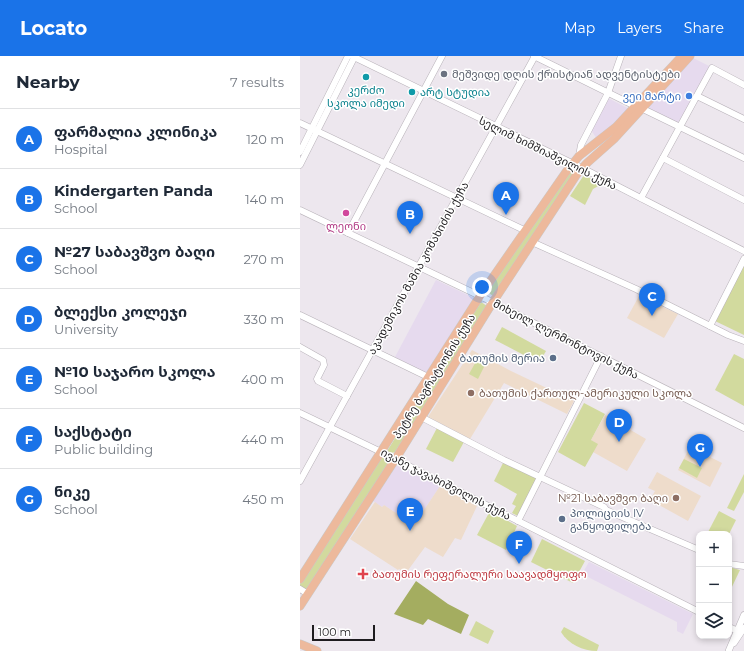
<!DOCTYPE html>
<html lang="en">
<head>
<meta charset="utf-8">
<style>
	:root { --surface:#fff; --page:#f6f6f7; --text:#1f2937; --muted:#747a83; --line:#e0e1e3; --accent:#1a73e8 }
	body { margin:0; font-family:Montserrat,"Noto Sans Georgian",sans-serif; background:var(--page); color:var(--text) }
	.controls { position:absolute; right:12px; bottom:12px; display:grid; overflow:hidden; border-radius:8px; box-shadow:0 2px 6px #0003 }
	.controls button { width:36px; height:36px; display:grid; place-items:center; padding:0; border:0; border-bottom:1px solid var(--line); background:var(--surface); color:var(--text); font:20px sans-serif }
	.scale { position:absolute; left:12px; bottom:10px; width:63px; box-sizing:border-box; padding-left:4px; border:2px solid #1e1c1f; border-top:0; font-size:11px; line-height:14px; white-space:nowrap; color:#1e1c1f; -webkit-text-stroke:3px #fff; paint-order:stroke }
	.you { position:absolute; left:182px; top:231px; width:14px; height:14px; margin:-10px; border:3px solid #fff; border-radius:50%; background:#1a73e8; box-shadow:0 0 0 6px #1a73e833 }
	.badge { display:grid; place-items:center; width:26px; height:26px; border-radius:50%; background:var(--accent); color:#fff; font-size:13px; font-weight:700 }
	.pin { position:absolute; translate:-50% -33px; filter:drop-shadow(0 1px 2px #0008) }
	.pin::after { content:''; position:absolute; top:21px; width:14px; height:12px; background:inherit; clip-path:polygon(0 0,100% 0,50% 100%) }
	.list { margin:0; padding:0; list-style:none }
	h2 { display:flex; justify-content:space-between; align-items:center; height:52px; margin:0; padding:0 16px; font-size:17px }
	h2 small { font-size:13px; font-weight:400; color:var(--muted) }
	.list li { display:grid; grid-template-columns:26px 1fr auto; gap:12px; align-items:center; box-sizing:border-box; height:60px; padding:0 16px; border-top:1px solid var(--line) }
	.list b { display:block; font-size:15px; white-space:nowrap }
	.list p { margin:0; font-size:13px; white-space:nowrap; color:var(--muted) }
	.list em { font-size:13px; font-style:normal; color:var(--muted) }
	.icon { flex:none; width:22px; height:22px; fill:none; stroke:currentColor; stroke-width:2; stroke-linecap:round; stroke-linejoin:round }
	.map { position:relative; flex:none; width:444px; height:595px; overflow:hidden }
	header { display:flex; align-items:center; gap:24px; box-sizing:border-box; height:56px; padding:0 20px; background:var(--accent); color:#fff }
	header strong { font-size:19px }
	nav { display:flex; gap:22px; margin-inline-start:auto; font-size:14px }
	main { display:flex }
	aside { flex:1; background:var(--surface) }
	.map>svg:first-child { display:block }
	.commercial { fill:#e6daee }
	.education { fill:#eedccb }
	.green { fill:#d2da9e }
	.forest { fill:#a4ad60 }
	.lines { fill:none; stroke-linecap:round; stroke-linejoin:round }
	.minor-casing { stroke:#b8b2b9; stroke-width:7 }
	.major-casing { stroke:#c9c9c9; stroke-width:9 }
	.minor { stroke:#fff; stroke-width:6 }
	.major { stroke:#edb99c; stroke-width:8 }
	.worship-dot { fill:#6b7280; stroke:#fff; stroke-width:1.5 }
	.culture-dot { fill:#0f9aa8; stroke:#fff; stroke-width:1.5 }
	.shop-dot { fill:#3f7fe0; stroke:#fff; stroke-width:1.5 }
	.hotel-dot { fill:#d1479c; stroke:#fff; stroke-width:1.5 }
	.service-dot { fill:#5c6f8a; stroke:#fff; stroke-width:1.5 }
	.education-dot { fill:#8d6e63; stroke:#fff; stroke-width:1.5 }
	.health-dot { fill:#e0444e; stroke:#fff; stroke-width:1.5 }
	.labels { text-anchor:middle; dominant-baseline:central; stroke-width:3; stroke-linejoin:round; paint-order:stroke }
	.worship-label { font-size:11px; fill:#5b616d; stroke:#fff; text-anchor:start }
	.culture-label { font-size:11px; fill:#0d838f; stroke:#fff }
	.shop-label { font-size:11px; fill:#366cbe; stroke:#fff; text-anchor:end }
	.street-label { font-size:11px; fill:#1e1c1f; stroke:#fff }
	.hotel-label { font-size:11px; fill:#b23c85; stroke:#fff }
	.service-label { font-size:11px; fill:#4e5e75; stroke:#fff; text-anchor:end }
	.education-label { font-size:11px; fill:#785e54; stroke:#fff; text-anchor:start }
	.health-label { font-size:11px; fill:#be3a42; stroke:#fff; text-anchor:start }
</style>
</head>
<body>
<header>
<strong>Locato</strong>
<nav><a>Map</a><a>Layers</a><a>Share</a></nav>
</header>
<main>
<aside>
<h2>Nearby<small>7 results</small></h2>
<ul class="list">
<li><span class="badge">A</span><div><b>ფარმალია კლინიკა</b><p>Hospital</p></div><em>120 m</em></li>
<li><span class="badge">B</span><div><b>Kindergarten Panda</b><p>School</p></div><em>140 m</em></li>
<li><span class="badge">C</span><div><b>№27 საბავშვო ბაღი</b><p>School</p></div><em>270 m</em></li>
<li><span class="badge">D</span><div><b>ბლექსი კოლეჯი</b><p>University</p></div><em>330 m</em></li>
<li><span class="badge">E</span><div><b>№10 საჯარო სკოლა</b><p>School</p></div><em>400 m</em></li>
<li><span class="badge">F</span><div><b>საქსტატი</b><p>Public building</p></div><em>440 m</em></li>
<li><span class="badge">G</span><div><b>ნიკე</b><p>School</p></div><em>450 m</em></li>
</ul>
</aside>
<div class="map">
<svg width="444" height="595" viewBox="0 0 444 595">
	<rect width="100%" height="100%" fill="#ede7ee"/>
	<g class="commercial">
		<polygon points="393,2 411,11 378,67 348,52"/>
		<polygon points="308,42 329,53 315,69 297,83 291,74"/>
		<polygon points="136,224 174,242 127,318 95,301"/>
		<polygon points="97,409 140,430 114,469 84,449 82,451 73,445"/>
		<polygon points="289,506 393,558 383,578 377,575 377,566 282,518"/>
	</g>
	<g class="education">
		<polygon points="339,240 378,258 364,282 327,262"/>
		<polygon points="172,294 211,315 274,345 267,358 204,327 170,383 128,361"/>
		<polygon points="305,359 346,383 327,415 293,396 297,388 291,384"/>
		<polygon points="390,391 422,407 410,431 378,414"/>
		<polygon points="357,416 401,440 388,465 350,444 355,435 348,432"/>
		<polygon points="140,430 177,450 161,484 155,482 143,501 125,491 106,517 99,513 98,514 50,483 75,446 82,451 84,449 114,469"/>
	</g>
	<g class="green">
		<polygon points="272,115 275,116 195,241 187,236 269,116"/>
		<polygon points="284,119 302,128 293,133 285,149 270,140"/>
		<polygon points="444,208 444,279 415,265"/>
		<polygon points="181,246 187,250 95,396 92,397 87,395"/>
		<polygon points="202,271 246,295 239,307 195,284"/>
		<polygon points="434,298 444,303 444,350 415,334"/>
		<polygon points="178,302 186,307 178,323 169,318"/>
		<polygon points="284,347 305,358 291,384 298,388 285,411 258,396"/>
		<polygon points="138,370 165,384 153,406 126,393"/>
		<polygon points="82,401 88,405 88,408 6,534 0,531 0,528"/>
		<polygon points="384,403 402,412 397,422 379,412"/>
		<polygon points="203,407 237,422 218,460 212,457 216,450 212,448 217,438 194,425"/>
		<polygon points="444,418 444,436 434,455 427,452"/>
		<polygon points="190,455 217,470 206,494 177,479"/>
		<polygon points="419,455 436,464 429,478 407,478"/>
		<polygon points="242,483 285,505 273,527 231,506"/>
		<polygon points="429,511 440,514 429,537"/>
		<polygon points="176,565 194,575 188,588 169,579"/>
		<path d="M264,571L299,589L297,595C283,595 268,588 261,576Z"/>
	</g>
	<polygon class="forest" points="116,525 148,548 169,559 161,578 128,563 123,569 94,558"/>
	<g class="lines">
		<defs>
			<g id="minor">
				<polyline points="52,0 282,112 444,195"/>
				<polyline points="234,0 335,50"/>
				<polyline points="397,40 444,63"/>
				<polyline points="343,53 444,102"/>
				<polyline points="0,67 224,174"/>
				<polyline points="0,96 48,0"/>
				<polyline points="279,100 281,89 308,37 321,0"/>
				<polyline points="363,102 444,144"/>
				<polyline points="0,109 55,0"/>
				<polyline points="341,142 412,12 444,29"/>
				<polyline points="0,154 180,240 444,372"/>
				<polyline points="48,177 142,0"/>
				<polyline points="232,186 336,233 428,279 444,285"/>
				<polyline points="0,259 128,321"/>
				<polyline points="410,270 444,203"/>
				<polyline points="0,291 23,304 24,309 17,323 18,325 47,340"/>
				<polyline points="0,357 81,396 399,556"/>
				<polyline points="121,361 204,404 304,451 306,454 399,494"/>
				<polyline points="0,425 235,0"/>
				<polyline points="218,465 301,300"/>
				<polyline points="429,508 444,510"/>
				<polyline points="0,533 8,538"/>
				<polyline points="429,571 440,576"/>
				<polyline points="434,587 444,572"/>
				<polyline points="429,594 444,559"/>
			</g>
			<g id="major">
				<polyline points="0,523 180,240 266,116 279,100 316,71 382,0"/>
				<polyline points="0,550 98,399 193,246 277,118 287,107 314,83 390,0"/>
				<polyline points="0,588 17,595"/>
			</g>
		</defs>
		<use href="#minor" class="minor-casing"/>
		<use href="#major" class="major-casing"/>
		<use href="#minor" class="minor"/>
		<use href="#major" class="major"/>
	</g>
	<circle class="worship-dot" cx="144" cy="18" r="4"/>
	<g class="culture-dot">
		<circle cx="66" cy="21" r="4"/>
		<circle cx="112" cy="36" r="4"/>
	</g>
	<circle class="shop-dot" cx="389" cy="40" r="4"/>
	<circle class="hotel-dot" cx="46" cy="157" r="4"/>
	<g class="service-dot">
		<circle cx="253" cy="302" r="4"/>
		<circle cx="262" cy="463" r="4"/>
	</g>
	<g class="education-dot">
		<circle cx="171" cy="337" r="4"/>
		<circle cx="376" cy="442" r="4"/>
	</g>
	<path class="health-dot" d="M61 512h4v4h4v4h-4v4h-4v-4h-4v-4h4z"/>
	<g class="labels">
		<g class="worship-label">
			<text x="152" y="18">მეშვიდე დღის ქრისტიან ადვენტისტები</text>
		</g>
		<g class="culture-label">
			<text x="66" y="34">კერძო<tspan x="66" dy="13">სკოლა იმედი</tspan></text>
			<text x="120" y="36" text-anchor="start">არტ სტუდია</text>
		</g>
		<g class="shop-label">
			<text x="381" y="40">ვეი მარტი</text>
		</g>
		<g class="street-label">
			<text transform="translate(248 97) rotate(26)">სელიმ ხიმშიაშვილის ქუჩა</text>
			<text transform="translate(118 212) rotate(-61)">აკადემიკოს მამია კომახიძის ქუჩა</text>
			<text transform="translate(266 283) rotate(27)">მიხეილ ლერმონტოვის ქუჩა</text>
			<text transform="translate(134 320) rotate(-58)">პეტრე ბაგრატიონის ქუჩა</text>
			<text transform="translate(146 428) rotate(27)">ივანე ჯავახიშვილის ქუჩა</text>
		</g>
		<g class="hotel-label">
			<text x="46" y="170">ლეონი</text>
		</g>
		<g class="service-label">
			<text x="245" y="302">ბათუმის მერია</text>
			<text x="270" y="457" text-anchor="start">პოლიციის IV<tspan x="270" dy="13">განყოფილება</tspan></text>
		</g>
		<g class="education-label">
			<text x="179" y="337">ბათუმის ქართულ-ამერიკული სკოლა</text>
			<text x="368" y="442" text-anchor="end">№21 საბავშვო ბაღი</text>
		</g>
		<g class="health-label">
			<text x="72" y="518">ბათუმის რეფერალური საავადმყოფო</text>
		</g>
	</g>
</svg>
<div class="controls">
<button>+</button>
<button>−</button>
<button><svg class="icon" aria-label="layers" viewBox="0 0 24 24"><path d="M12 4l9 5-9 5-9-5zM3 14l9 5 9-5"/></svg></button>
</div>
<div class="scale">100 m</div>
<div class="you"></div>
<div class="pin badge" style="left:206px;top:159px">A</div>
<div class="pin badge" style="left:110px;top:178px">B</div>
<div class="pin badge" style="left:352px;top:260px">C</div>
<div class="pin badge" style="left:319px;top:386px">D</div>
<div class="pin badge" style="left:110px;top:475px">E</div>
<div class="pin badge" style="left:219px;top:508px">F</div>
<div class="pin badge" style="left:400px;top:411px">G</div>
</div>
</main>
</body>
</html>
